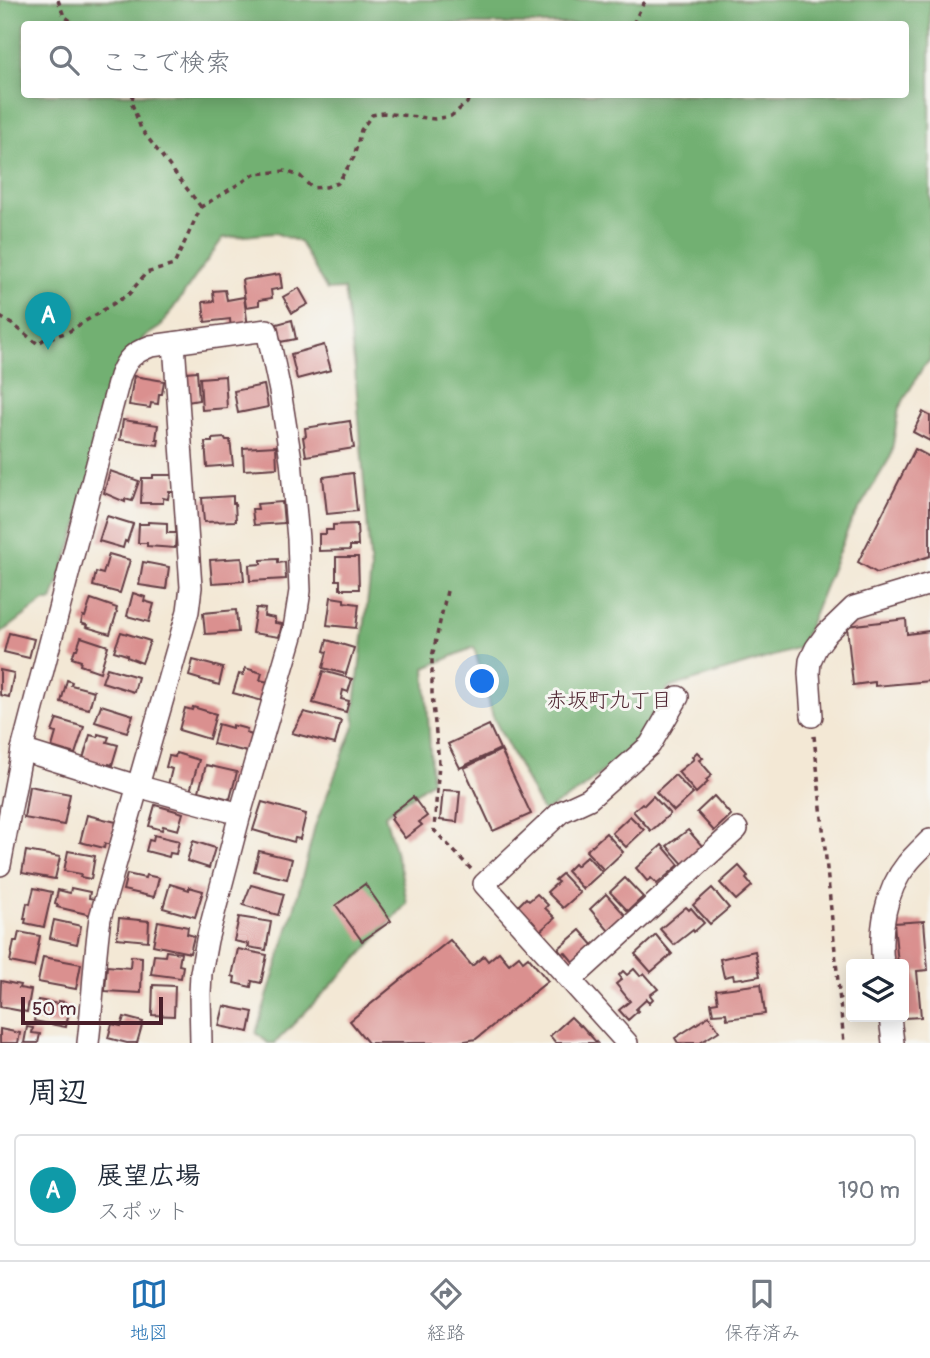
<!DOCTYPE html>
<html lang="ja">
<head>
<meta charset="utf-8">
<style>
	:root { --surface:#fff; --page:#f2f2f3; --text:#1f2937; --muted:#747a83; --line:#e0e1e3; --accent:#1f6fb2 }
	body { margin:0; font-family:Pangolin,"Klee One",sans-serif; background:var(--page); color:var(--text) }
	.controls { position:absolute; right:21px; bottom:21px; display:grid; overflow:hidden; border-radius:7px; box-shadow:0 4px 18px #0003 }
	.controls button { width:63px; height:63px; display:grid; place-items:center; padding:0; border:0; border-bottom:2px solid var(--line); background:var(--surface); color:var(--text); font:35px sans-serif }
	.scale { position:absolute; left:21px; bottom:18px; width:142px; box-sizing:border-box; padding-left:7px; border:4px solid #4a1f2b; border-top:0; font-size:19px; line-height:24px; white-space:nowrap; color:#4a1f2b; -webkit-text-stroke:5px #f6f6f2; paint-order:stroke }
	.you { position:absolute; left:483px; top:682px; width:24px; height:24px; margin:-18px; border:5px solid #fff; border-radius:50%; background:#1a73e8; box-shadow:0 0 0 10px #1a73e833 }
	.badge { display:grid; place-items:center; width:46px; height:46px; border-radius:50%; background:var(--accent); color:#fff; font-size:23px; font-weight:700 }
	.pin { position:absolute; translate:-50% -58px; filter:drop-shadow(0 2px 4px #0008) }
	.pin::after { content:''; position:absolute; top:37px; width:24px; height:21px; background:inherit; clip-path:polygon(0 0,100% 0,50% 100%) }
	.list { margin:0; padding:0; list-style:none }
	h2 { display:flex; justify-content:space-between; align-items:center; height:91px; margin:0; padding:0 28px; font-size:30px }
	h2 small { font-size:23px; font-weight:400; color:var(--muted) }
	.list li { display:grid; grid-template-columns:46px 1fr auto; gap:21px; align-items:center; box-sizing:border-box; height:112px; margin:0 14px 14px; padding:0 14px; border:2px solid var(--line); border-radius:7px }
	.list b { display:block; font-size:26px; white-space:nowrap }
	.list p { margin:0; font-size:23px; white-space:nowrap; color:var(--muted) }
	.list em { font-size:23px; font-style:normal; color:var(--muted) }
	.icon { flex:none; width:38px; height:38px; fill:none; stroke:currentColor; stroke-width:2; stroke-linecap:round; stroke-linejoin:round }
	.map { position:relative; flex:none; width:930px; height:1043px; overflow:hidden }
	.search { position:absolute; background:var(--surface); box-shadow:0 4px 18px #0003; left:21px; right:21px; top:21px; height:77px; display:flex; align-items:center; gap:18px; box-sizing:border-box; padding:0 24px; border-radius:7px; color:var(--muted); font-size:26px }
	.sheet { height:217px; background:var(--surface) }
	nav { display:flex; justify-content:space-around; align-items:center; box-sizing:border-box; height:98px; border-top:2px solid var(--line); background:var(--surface); font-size:19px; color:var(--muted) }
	nav a { display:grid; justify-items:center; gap:4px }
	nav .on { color:var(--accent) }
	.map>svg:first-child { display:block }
	.forest { fill:#72b072; stroke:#5e684e; stroke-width:2; fill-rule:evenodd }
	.building { fill:#da908f }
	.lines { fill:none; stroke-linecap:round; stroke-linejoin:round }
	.street-casing { stroke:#633d44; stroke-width:24 }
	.path { stroke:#633d44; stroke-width:3.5; stroke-dasharray:5 5; stroke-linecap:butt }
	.street { stroke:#fff; stroke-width:21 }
	.labels { text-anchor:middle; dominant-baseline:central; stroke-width:6; stroke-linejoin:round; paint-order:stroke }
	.neighbourhood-label { font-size:21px; fill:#4a1f2b; stroke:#f6f6f2 }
</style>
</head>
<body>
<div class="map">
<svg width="930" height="1043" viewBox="0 0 930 1043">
	<rect width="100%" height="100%" fill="#f6f6f2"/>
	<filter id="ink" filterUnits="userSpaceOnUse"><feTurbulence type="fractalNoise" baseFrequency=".0143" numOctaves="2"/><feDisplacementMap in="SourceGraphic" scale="14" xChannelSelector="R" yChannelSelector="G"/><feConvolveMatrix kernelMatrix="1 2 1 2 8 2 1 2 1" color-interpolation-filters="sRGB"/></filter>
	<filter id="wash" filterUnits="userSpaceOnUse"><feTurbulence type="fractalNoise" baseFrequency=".00686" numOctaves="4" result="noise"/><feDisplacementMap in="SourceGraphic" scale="28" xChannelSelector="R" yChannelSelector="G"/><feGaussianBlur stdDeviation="1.57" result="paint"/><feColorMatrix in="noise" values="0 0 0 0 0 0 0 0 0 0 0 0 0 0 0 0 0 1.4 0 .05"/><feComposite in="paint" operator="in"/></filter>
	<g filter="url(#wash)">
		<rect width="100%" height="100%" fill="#f3e8d5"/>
		<path class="forest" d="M0,0H930V360L923,367L899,408L891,456L850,524L800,648L668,688L642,739L579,791L543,812L493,717L474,647L425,668L432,781L385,815L401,872L407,903L359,957L275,1043H268L256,1033L295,906L315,826L355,724L354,713L371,571L355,369L344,289L327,290L300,242L275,233L223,238L160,327L143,338L52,601H44L0,634ZM24,24H906V94H24Z"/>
		<g id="blocks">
			<g class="building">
				<polygon points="280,274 282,288 271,290 272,298 259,300 259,305 246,307 242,280"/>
				<polygon points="299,288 308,304 292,313 283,297"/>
				<polygon points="225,290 227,300 244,297 248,327 231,330 230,319 205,322 203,302 214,301 213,291"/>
				<polygon points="292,320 296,339 280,342 277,324"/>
				<polygon points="324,345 331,370 297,379 291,354"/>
				<polygon points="197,371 199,400 187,402 185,372"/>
				<polygon points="134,376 164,381 162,394 159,394 158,404 151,403 150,408 129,405"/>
				<polygon points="225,376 227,408 202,410 200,378"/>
				<polygon points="264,385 268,407 238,413 234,391"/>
				<polygon points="923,412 930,416 930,441 913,432"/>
				<polygon points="123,420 158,425 156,439 159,439 158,445 120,440"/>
				<polygon points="350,421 354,448 306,456 303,437 306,436 305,428"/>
				<polygon points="225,438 226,440 230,440 233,465 207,467 205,442 212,442 212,439"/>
				<polygon points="276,446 277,468 244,470 243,448"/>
				<polygon points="915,449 930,457 930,556 877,573 858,562"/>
				<polygon points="110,471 139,481 132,501 125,499 125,502 104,493"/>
				<polygon points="353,473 357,511 327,514 323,477"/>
				<polygon points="153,475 175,475 175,492 169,492 168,499 163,498 163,503 141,503 142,478 153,478"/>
				<polygon points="233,496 233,503 235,503 236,521 204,522 202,498"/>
				<polygon points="282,502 284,523 254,525 252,509 258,509 257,504"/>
				<polygon points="107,516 133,524 127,542 125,541 123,548 99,541"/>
				<polygon points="148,522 167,523 167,533 176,533 175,548 147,546 147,543 138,543 139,524 148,524"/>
				<polygon points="357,524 358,546 350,546 350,550 319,551 319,534 326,534 326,530 333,530 333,525"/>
				<polygon points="109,554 130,560 120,593 93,586 96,572 103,574"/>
				<polygon points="336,557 358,557 359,589 340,589 340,580 336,580"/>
				<polygon points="242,558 244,581 212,583 210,560"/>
				<polygon points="278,559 278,563 285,562 286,579 250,581 249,565 261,564 261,560"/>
				<polygon points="143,562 169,567 166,589 139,585"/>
				<polygon points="133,593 145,597 144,601 154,604 149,622 127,616"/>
				<polygon points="331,597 344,599 344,602 359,604 356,628 327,625"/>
				<polygon points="91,599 117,608 116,611 117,612 110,634 86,627 87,625 81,623 83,616 85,617"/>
				<polygon points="256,608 265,609 264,616 275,618 275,623 282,624 279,637 252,633"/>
				<polygon points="236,610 238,632 205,634 203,613"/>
				<polygon points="906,619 907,634 930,631 930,681 875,686 875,682 853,685 847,626"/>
				<polygon points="121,632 150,641 142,663 127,657 127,655 114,651"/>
				<polygon points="9,633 34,639 29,658 4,652"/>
				<polygon points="81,637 108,646 100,672 80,665 81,661 72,658 75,649 77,649"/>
				<polygon points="327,640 354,648 346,674 323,668 327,652 324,651"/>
				<polygon points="193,660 223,668 219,685 189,676"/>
				<polygon points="107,668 138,677 134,692 102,682"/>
				<polygon points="245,668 262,673 260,680 268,682 263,701 233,693 239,674 243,675"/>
				<polygon points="0,670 14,673 9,697 0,695"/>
				<polygon points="323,671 352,679 348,692 343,690 341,699 349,701 346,712 313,703"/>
				<polygon points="67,680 72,682 71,685 94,691 89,709 61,702"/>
				<polygon points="101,705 133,715 127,732 95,722"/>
				<polygon points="193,707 216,714 209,739 179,730 185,708 192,710"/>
				<polygon points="304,712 341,721 335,744 292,733"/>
				<polygon points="57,719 84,727 75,754 52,747 56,733 52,732"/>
				<polygon points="218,724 232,728 232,725 247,729 246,733 252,735 248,752 213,744"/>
				<polygon points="489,725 500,749 460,768 448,744"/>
				<polygon points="98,734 109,737 107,742 118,745 112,765 109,764 107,768 83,759 90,735 98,737"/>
				<polygon points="501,750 531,814 493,831 464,768"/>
				<polygon points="697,752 703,758 699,760 712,775 706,780 708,782 696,793 678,772 694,759 692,757"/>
				<polygon points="176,753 199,760 190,791 168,785 172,769 166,767 169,756 175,757"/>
				<polygon points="206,765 237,772 230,799 199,791"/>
				<polygon points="675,775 693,794 674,811 656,792"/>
				<polygon points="29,786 70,794 64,825 24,818"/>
				<polygon points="443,790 460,791 457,822 440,820"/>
				<polygon points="653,796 670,814 651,831 633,811 642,803 644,805"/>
				<polygon points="714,796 731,815 714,831 697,812"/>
				<polygon points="413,797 427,816 419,822 422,825 405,838 391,819 393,817 391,814"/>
				<polygon points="262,802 306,814 300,839 295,838 294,842 253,830"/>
				<polygon points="155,805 183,813 178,830 163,826 162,830 149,826"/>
				<polygon points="87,815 116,822 110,845 105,843 104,848 80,842"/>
				<polygon points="630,816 644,830 626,847 612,833"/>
				<polygon points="688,830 703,847 684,865 667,846"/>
				<polygon points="606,833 623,852 604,870 586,851"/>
				<polygon points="154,835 179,841 176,854 170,853 169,857 146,851 149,840 153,841"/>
				<polygon points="193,841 215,848 209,868 187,861"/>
				<polygon points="662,845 679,865 657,884 651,878 647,881 636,868"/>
				<polygon points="26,851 60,857 55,879 22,873"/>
				<polygon points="68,851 95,856 91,879 80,877 81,874 64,871"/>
				<polygon points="259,851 292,859 287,879 254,871"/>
				<polygon points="587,856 602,872 583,889 567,871 574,864 576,866"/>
				<polygon points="739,866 748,876 746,879 752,886 736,900 720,883"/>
				<polygon points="127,874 145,878 146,875 159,878 154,897 123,890"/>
				<polygon points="562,874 580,893 563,908 547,892 558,882 555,880"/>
				<polygon points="625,878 643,897 628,911 610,892"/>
				<polygon points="170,884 189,890 189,887 203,891 195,917 163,908"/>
				<polygon points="365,884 391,921 362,941 336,905"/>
				<polygon points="251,885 284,894 278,915 243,905"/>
				<polygon points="34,888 52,892 44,927 25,923 26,919 24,919 27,903 30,904"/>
				<polygon points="71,888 90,892 89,898 94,899 91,915 57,907 58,905 55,904 58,890 70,893"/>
				<polygon points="712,888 729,908 710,924 693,905"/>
				<polygon points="537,894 548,905 545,908 555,918 540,931 518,906 526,898 529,901"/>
				<polygon points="606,894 626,916 609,931 590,909"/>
				<polygon points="686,907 689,910 691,908 704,923 694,932 693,930 674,945 660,929"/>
				<polygon points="239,917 271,922 266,950 248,947 249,944 234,941"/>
				<polygon points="119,918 149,921 148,941 117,938"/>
				<polygon points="54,920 81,926 77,944 50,938"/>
				<polygon points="158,921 188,927 187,934 194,936 190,953 153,945"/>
				<polygon points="924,921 928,970 917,971 921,1017 904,1018 904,964 898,964 894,923"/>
				<polygon points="580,930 594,946 574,963 565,952 562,954 558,949"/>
				<polygon points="19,932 40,936 34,967 10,962 14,941 17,941"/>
				<polygon points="656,935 672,954 651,972 635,954"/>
				<polygon points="450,940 472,966 484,956 488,961 499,952 509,964 519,956 523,961 528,957 548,981 476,1039 454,1043 368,1043 350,1021"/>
				<polygon points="238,949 267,955 261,983 252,981 251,987 234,983 235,977 232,976"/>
				<polygon points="166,951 181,953 179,965 183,966 181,978 151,974 154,955 165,956"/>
				<polygon points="755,951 760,976 743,979 742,978 734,979 733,975 724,977 720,959"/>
				<polygon points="131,956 142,957 141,993 105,991 107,966 130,968"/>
				<polygon points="43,957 81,964 76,989 38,982"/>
				<polygon points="634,969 640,976 644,973 658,989 650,995 653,999 649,1003 647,999 636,1009 638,1011 628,1020 619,1010 630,1001 616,984 622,979 619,975 623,971 627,975"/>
				<polygon points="1,981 20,985 19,988 31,990 27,1012 0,1007"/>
				<polygon points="761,984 765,1014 727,1019 726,1013 713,1014 711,1003 718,1002 716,990"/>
				<polygon points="153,985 175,986 174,1016 152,1015"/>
				<polygon points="38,1000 58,1004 58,1001 65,1002 65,1005 70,1006 66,1027 34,1021"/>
				<polygon points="224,1006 253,1012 249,1032 219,1026"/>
				<polygon points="709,1016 719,1031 700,1043 678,1043 675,1038"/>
				<polygon points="124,1017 143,1022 137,1043 127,1043 108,1038 112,1024 121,1026"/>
				<polygon points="571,1017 580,1026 581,1025 597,1043 556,1043 550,1036"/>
				<polygon points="27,1027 33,1028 32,1033 40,1034 38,1043 24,1043"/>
				<polygon points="0,1029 20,1033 18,1043 0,1043"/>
			</g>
		</g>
	</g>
	<g filter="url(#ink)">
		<use href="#blocks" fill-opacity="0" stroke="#633d44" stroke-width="2"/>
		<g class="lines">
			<defs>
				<g id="street">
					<polyline points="812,716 809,673 810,661 816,648 827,633 854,607 930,584"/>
					<polyline points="22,750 137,786 240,814"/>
					<path d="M0,865L22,750L120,376C127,358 133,353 151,346L267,330L280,391L291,460L298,539L300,591L294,629L240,814L207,940L201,973L200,994L201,1043"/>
					<path d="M883,964C879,931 885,891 907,864C913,856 922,848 930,840"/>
					<polyline points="571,980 737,829"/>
					<polyline points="890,1017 893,1043"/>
					<path d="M88,1043C93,1001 94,960 100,918L188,611L191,587L174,343"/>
					<polyline points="627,1043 484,884 561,812 589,799 650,745 678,697"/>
				</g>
			</defs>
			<use href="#street" class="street-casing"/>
			<g class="path">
				<polyline points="58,0 64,16 75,24"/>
				<polyline points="633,24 643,4 648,0"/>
				<polyline points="133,94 132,104 141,129 201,207"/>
				<polyline points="0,317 15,326 38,344 43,340 68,332 129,294 146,273 174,265 201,207 255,174 285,171 300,176 312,188 326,187 338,183 354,157 361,130 372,115 383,113 435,119 451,116 467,103 470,94"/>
				<polyline points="447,591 432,657 432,694 439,763 434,830 471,869"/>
				<polyline points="814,736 844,1043"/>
			</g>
			<use href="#street" class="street"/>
		</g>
	</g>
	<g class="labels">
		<g class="neighbourhood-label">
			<text x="609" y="700">赤坂町九丁目</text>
		</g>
	</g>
</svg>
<div class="controls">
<button><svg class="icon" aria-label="layers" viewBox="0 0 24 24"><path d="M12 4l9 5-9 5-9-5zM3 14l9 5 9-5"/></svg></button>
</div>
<div class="scale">50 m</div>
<div class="you"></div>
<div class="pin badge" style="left:48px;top:350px;background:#0f9aa8">A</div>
<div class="search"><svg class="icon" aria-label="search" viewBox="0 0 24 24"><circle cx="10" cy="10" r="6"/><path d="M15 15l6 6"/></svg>ここで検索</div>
</div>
<section class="sheet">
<h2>周辺<small></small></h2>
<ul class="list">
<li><span class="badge" style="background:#0f9aa8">A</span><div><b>展望広場</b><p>スポット</p></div><em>190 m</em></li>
</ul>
</section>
<nav>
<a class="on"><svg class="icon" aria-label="map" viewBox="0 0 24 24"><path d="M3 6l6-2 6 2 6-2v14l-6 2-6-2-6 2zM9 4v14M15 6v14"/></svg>地図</a>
<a><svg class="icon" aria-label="directions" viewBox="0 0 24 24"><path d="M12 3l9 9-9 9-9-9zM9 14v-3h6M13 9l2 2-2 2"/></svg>経路</a>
<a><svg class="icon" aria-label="saved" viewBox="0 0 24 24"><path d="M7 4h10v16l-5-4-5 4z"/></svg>保存済み</a>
</nav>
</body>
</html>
